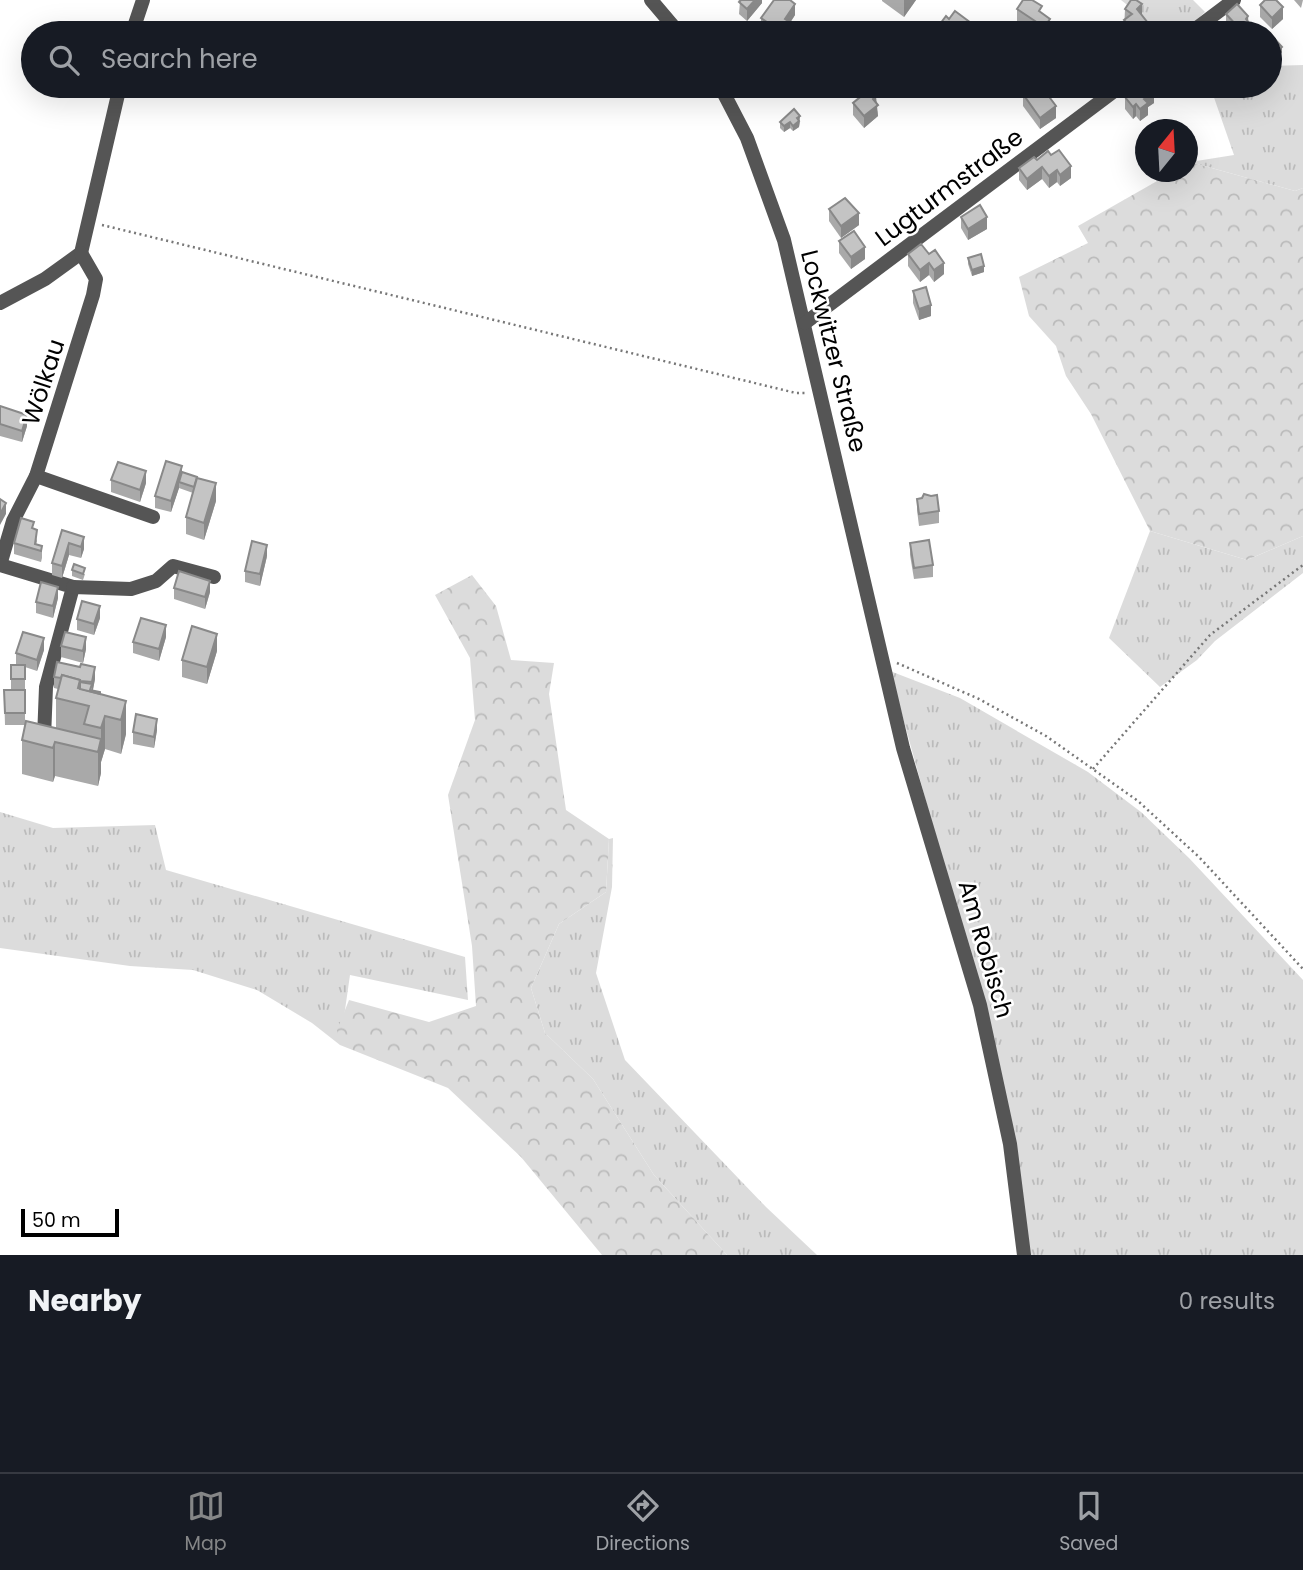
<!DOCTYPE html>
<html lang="en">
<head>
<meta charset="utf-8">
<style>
	:root { --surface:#171b24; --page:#242831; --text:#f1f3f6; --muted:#9ea1a6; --line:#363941; --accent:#858687 }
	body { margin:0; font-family:Poppins,sans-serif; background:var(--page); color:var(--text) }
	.compass { position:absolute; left:1135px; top:119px; width:63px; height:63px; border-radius:50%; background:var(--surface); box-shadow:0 7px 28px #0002; rotate:18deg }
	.scale { position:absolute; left:21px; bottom:18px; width:98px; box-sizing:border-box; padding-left:7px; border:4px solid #000; border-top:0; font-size:19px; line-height:24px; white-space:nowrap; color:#000; -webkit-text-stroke:5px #fff; paint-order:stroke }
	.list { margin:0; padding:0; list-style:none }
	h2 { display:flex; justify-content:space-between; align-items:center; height:91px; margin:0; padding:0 28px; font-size:30px }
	h2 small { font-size:23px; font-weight:400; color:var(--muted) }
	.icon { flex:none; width:38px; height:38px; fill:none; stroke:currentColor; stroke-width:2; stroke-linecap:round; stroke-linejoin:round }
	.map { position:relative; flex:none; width:1303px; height:1255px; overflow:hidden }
	.search { position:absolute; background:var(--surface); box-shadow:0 7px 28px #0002; left:21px; right:21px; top:21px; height:77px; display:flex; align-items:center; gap:18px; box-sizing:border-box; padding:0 24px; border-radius:38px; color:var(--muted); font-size:26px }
	.sheet { height:217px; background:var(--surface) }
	nav { display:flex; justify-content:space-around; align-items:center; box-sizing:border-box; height:98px; border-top:2px solid var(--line); background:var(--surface); font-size:19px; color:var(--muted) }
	nav a { display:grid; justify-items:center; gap:4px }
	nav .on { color:var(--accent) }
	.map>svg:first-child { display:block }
	.grass { fill:url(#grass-tufts) }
	.forest { fill:url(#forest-crowns) }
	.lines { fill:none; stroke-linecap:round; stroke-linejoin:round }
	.path { stroke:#777; stroke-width:2.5; stroke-dasharray:2 3.5; stroke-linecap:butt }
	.minor { stroke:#555; stroke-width:14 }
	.wall { fill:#a9a9a9 }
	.shaded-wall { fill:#898989 }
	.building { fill:#c4c4c4; stroke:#898989; stroke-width:2 }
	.labels { text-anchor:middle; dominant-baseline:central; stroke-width:5; stroke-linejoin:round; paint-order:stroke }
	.street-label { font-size:24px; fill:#000; stroke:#fff }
</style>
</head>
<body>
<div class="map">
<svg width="1303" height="1255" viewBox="0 0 1303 1255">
	<defs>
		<pattern id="grass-tufts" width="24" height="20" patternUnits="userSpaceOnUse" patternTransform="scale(1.75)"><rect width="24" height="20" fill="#dcdcdc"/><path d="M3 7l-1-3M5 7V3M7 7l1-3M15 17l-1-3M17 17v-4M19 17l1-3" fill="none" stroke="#bbb"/></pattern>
		<pattern id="forest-crowns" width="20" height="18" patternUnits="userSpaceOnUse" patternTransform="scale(1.75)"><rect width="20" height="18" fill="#dcdcdc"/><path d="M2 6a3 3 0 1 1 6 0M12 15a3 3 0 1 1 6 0" fill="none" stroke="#bbb"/></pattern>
	</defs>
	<rect width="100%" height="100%" fill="#fff"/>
	<g class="grass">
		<polygon points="1121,0 1193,0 1205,12 1183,33 1162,33"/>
		<polygon points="1303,65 1303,188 1295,191 1190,162 1234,155 1210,86 1270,86 1270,66"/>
		<polygon points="1150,531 1247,560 1303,536 1303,573 1215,641 1197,660 1160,687 1109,638"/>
		<polygon points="890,671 960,698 1088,772 1141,812 1189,858 1303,980 1303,1255 1028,1255 973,971"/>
		<polygon points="0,812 53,828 155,825 166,870 465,957 468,1000 350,975 340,1045 312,1023 257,990 193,970 130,966 0,948"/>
		<polygon points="613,838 612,887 596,973 625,1060 766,1207 817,1255 727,1255 654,1175 593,1079 545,1033 531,988 559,924 606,892 609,839"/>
	</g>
	<g class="forest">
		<polygon points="1190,162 1295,191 1303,188 1303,536 1247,560 1150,531 1091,414 1066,376 1056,346 1029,316 1019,277 1088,243 1078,226 1173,172 1188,172 1188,163"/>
		<polygon points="472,575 496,606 511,660 554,663 549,694 566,810 609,839 606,892 559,924 531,988 545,1033 593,1079 654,1175 727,1255 602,1255 521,1157 448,1088 340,1045 337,1030 349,1000 429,1022 476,1006 472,946 448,795 475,720 470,658 435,595"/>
	</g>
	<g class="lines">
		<g class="path">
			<polyline points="102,225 796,393 807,393"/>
			<polyline points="897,663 979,699 1046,736 1138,801 1199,857 1303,969"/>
			<polyline points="1093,769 1210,635 1303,565"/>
		</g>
		<g class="minor">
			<polyline points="651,0 679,33"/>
			<polyline points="132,33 143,0"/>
			<polyline points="1190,33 1234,0"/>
			<polyline points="720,86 747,138 784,240 903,748 980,1005 1010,1144 1024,1255"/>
			<polyline points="0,303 45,279 81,253 120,86"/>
			<polyline points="805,323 1121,86"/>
			<polyline points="36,476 153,517"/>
			<polyline points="0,565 13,521 36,476 93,295 96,279 81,253"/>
			<polyline points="0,565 73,587 46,687 44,738"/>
			<polyline points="73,587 131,589 156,581 173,566 214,577"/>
		</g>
	</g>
	<g class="wall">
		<polygon points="738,0 762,0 762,3 747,21 739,14 740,1"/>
		<polygon points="882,0 916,0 904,17 882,1"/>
		<polygon points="1294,0 1303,0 1301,8"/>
		<polygon points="1260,5 1283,19 1272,29 1260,17"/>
		<polygon points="1017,9 1042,14 1050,30 1048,33 1036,33 1017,21"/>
		<polygon points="1125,9 1142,14 1148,33 1126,33 1124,31"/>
		<polygon points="1226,14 1248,22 1249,33 1233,33 1226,26"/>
		<polygon points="795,15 790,23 793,33 767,33 761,29 761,18"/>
		<polygon points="940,24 975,33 940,33"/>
		<polygon points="1270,38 1282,52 1274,60 1270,56"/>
		<polygon points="1023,94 1056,118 1040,129 1023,106"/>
		<polygon points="1125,97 1154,103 1148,107 1148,115 1140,121 1136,116 1133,119 1125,109"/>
		<polygon points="853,103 876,103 878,116 864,128 853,115"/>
		<polygon points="780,122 800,122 799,127 793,131 790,128 784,132 780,128"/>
		<polygon points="1037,160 1071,178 1060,186 1057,182 1049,188 1042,179 1027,190 1019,180 1019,168"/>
		<polygon points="829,209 859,225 841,238 829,221"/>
		<polygon points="961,217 987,229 968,240 961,228"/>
		<polygon points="839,241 865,259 851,269 839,253"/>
		<polygon points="921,244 944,274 934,282 929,275 920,282 908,266 908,254"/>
		<polygon points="968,258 984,272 972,276 968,264"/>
		<polygon points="913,291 931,316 919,320 913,303"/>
		<polygon points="0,406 27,426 22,442 0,436"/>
		<polygon points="182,472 197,479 216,501 204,540 186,534 186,517 193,493 179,488 171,512 155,508 155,496"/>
		<polygon points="111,480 146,483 140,502 111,492"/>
		<polygon points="931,496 939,511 939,523 919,526 917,510 917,499"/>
		<polygon points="34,529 37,541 36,545 42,546 42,558 41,562 14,554 14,543"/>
		<polygon points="62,530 84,549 81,558 69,555 62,578 52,575 52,563"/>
		<polygon points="910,543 933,565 933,577 914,579 910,555"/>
		<polygon points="267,556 260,586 245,582 245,571"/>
		<polygon points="72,570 85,574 83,580 72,576"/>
		<polygon points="174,588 210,592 205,609 174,599"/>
		<polygon points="58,598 53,618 36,613 36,602"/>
		<polygon points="100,618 94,635 77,630 77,619"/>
		<polygon points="166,637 159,661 133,653 133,642"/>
		<polygon points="61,646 86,649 83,663 61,657"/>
		<polygon points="44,650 37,671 25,667 25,725 5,725 4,690 11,690 11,665 19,665 16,664 16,653"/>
		<polygon points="217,651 207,684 182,677 182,660"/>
		<polygon points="54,677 95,679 93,690 100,694 126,701 126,734 121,754 105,749 101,762 101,773 98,786 55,776 53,782 22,774 22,740 56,728 56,698 58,689 54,688"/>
		<polygon points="157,730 154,748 133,744 133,732"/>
	</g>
	<g class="shaded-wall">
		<polygon points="755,0 762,0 762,3 747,21 747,9"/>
		<polygon points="904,0 916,0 904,17"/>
		<polygon points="795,4 795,15 785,30 785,19"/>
		<polygon points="1142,4 1142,15 1137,9"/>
		<polygon points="1283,7 1283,19 1272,29 1272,18"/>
		<polygon points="1248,16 1249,33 1243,33 1246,19"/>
		<polygon points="1050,19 1050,30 1048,33 1044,33 1044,27"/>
		<polygon points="1148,23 1148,33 1135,33"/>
		<polygon points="793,24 793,33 786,33"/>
		<polygon points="1282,47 1282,52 1274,60 1274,54"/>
		<polygon points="1154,91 1154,103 1148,107 1148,115 1140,121 1140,109 1144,99"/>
		<polygon points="876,96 878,116 864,128 864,116 873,99"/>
		<polygon points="1136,104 1136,116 1133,119 1133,107"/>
		<polygon points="1056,106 1056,118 1040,129 1040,118"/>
		<polygon points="800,116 799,127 793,131 793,126 797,118"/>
		<polygon points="790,122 790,128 784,132 784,126"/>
		<polygon points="1071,166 1071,178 1060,186 1060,175"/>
		<polygon points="1042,167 1042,179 1027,190 1027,179"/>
		<polygon points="1057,170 1057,182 1049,188 1049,176"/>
		<polygon points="859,213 859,225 841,238 841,226"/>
		<polygon points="987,217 987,229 968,240 968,229"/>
		<polygon points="865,247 865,259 851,269 851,257"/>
		<polygon points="929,263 929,275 920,282 920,270"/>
		<polygon points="944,263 944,274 934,282 934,270"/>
		<polygon points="984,266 984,272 972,276 972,270"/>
		<polygon points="931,305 931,316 919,320 919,309"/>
		<polygon points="27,415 27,426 22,442 22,431"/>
		<polygon points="182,466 182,478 179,482 179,488 171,512 171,501"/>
		<polygon points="146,471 146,483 140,502 140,490"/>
		<polygon points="216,483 216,501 204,540 204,523"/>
		<polygon points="6,503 6,514 0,525 0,514"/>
		<polygon points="84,537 84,549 81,558 81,547"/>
		<polygon points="69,543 69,555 62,578 62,566"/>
		<polygon points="267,545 267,556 260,586 260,574"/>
		<polygon points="210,581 210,592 205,609 205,597"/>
		<polygon points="58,587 58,598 53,618 53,606"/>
		<polygon points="100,606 100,618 94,635 94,624"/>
		<polygon points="166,625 166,637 159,661 159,649"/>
		<polygon points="217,634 217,651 207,684 207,667"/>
		<polygon points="86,637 86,649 83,663 83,651"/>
		<polygon points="44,638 44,650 37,671 37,660"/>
		<polygon points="95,667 95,679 92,694 92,682"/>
		<polygon points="126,701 126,734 121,754 121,720"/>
		<polygon points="105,716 105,749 101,762 101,728"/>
		<polygon points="157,719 157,730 154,748 154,737"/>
		<polygon points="101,739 101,773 98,786 98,752"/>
		<polygon points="55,742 55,776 53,782 53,748"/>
	</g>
	<g class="building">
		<polygon points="741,0 755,0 747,9 739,2"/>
		<polygon points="774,0 790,0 795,4 785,19 793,24 786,33 783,33 761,18"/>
		<polygon points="1023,0 1032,0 1042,6 1039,11 1050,19 1044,27 1017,9"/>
		<polygon points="1131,0 1136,0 1142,4 1137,9 1148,23 1135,33 1124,20 1132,14 1125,9"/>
		<polygon points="1265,0 1276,0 1283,7 1272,18 1260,5"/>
		<polygon points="1237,4 1248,16 1246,19 1249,23 1243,29 1239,25 1238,27 1226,14"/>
		<polygon points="955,11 975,26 970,33 951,33 940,24 946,16 949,19"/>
		<polygon points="1272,36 1282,47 1274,54 1270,50 1270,38"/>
		<polygon points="1035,86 1041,86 1056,106 1040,118 1023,94"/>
		<polygon points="1140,86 1150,86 1154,91 1144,99 1148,103 1140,109 1136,104 1133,107 1125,97"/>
		<polygon points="870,89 876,96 873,99 878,105 864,116 853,103"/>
		<polygon points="794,109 800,116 797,118 799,121 793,126 790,122 784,126 780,122"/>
		<polygon points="1059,150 1071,166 1060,175 1057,170 1049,176 1042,167 1027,179 1019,168 1034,157 1037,160 1048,151 1051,155"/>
		<polygon points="845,198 859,213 841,226 829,209"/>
		<polygon points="980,205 987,217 968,229 961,217"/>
		<polygon points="854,231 865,247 851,257 839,241"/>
		<polygon points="921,244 929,254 935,250 944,263 934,270 929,263 920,270 908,254"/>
		<polygon points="981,254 984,266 972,270 968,258"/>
		<polygon points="926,287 931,305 919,309 913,291"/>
		<polygon points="0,406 27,415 22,431 0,424"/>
		<polygon points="166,461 182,466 171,501 155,496"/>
		<polygon points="118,462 146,471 140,490 111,480"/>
		<polygon points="182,472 197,477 194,487 179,482"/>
		<polygon points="197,478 216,483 204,523 186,517"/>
		<polygon points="924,494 931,496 937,495 939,511 919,514 917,499 922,498"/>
		<polygon points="0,499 6,503 0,514"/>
		<polygon points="21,518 34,522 32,528 37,530 35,544 42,546 41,551 14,543"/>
		<polygon points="62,530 84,537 81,547 69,543 62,566 52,563"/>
		<polygon points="929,540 933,565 914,568 910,543"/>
		<polygon points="252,541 267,545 260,574 245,571"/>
		<polygon points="74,564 85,568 83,574 72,570"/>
		<polygon points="179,571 210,581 205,597 174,588"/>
		<polygon points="41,582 58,587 53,606 36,602"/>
		<polygon points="82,601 100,606 94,624 77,619"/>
		<polygon points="141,618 166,625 159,649 133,642"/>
		<polygon points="192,626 217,634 207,667 182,660"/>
		<polygon points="23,632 44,638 37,660 16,653"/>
		<polygon points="65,632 86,637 83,651 61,646"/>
		<polygon points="57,662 80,667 81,664 95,667 92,682 80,681 80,680 62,675 61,678 54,677"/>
		<rect x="11" y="665" width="14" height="14"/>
		<polygon points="62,675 80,680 78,688 126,701 121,720 105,716 101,728 84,724 89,706 56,698"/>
		<polygon points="80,682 92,684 90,690 100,692 100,694 80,689"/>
		<polygon points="4,690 25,690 25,713 5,713"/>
		<polygon points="136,714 157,719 154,737 133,732"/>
		<polygon points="26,721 101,739 98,752 55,742 53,748 22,740"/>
	</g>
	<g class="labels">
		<g class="street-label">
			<text transform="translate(949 187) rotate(-37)">Lugturmstraße</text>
			<text transform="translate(834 351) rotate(76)">Lockwitzer Straße</text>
			<text transform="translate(43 382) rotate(-72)">Wölkau</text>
			<text transform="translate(986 949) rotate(74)">Am Robisch</text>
		</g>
	</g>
</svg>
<svg class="compass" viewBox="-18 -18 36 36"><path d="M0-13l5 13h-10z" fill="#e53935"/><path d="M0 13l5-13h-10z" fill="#9ea1a6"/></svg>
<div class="scale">50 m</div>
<div class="search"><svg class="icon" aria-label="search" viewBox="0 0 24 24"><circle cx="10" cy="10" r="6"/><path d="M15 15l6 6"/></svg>Search here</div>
</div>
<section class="sheet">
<h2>Nearby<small>0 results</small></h2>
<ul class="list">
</ul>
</section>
<nav>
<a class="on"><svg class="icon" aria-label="map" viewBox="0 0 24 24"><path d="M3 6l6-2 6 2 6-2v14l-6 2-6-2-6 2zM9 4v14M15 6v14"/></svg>Map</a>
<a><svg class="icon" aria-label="directions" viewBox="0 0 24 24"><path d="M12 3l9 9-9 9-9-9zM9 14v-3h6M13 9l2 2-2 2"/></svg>Directions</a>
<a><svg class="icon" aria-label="saved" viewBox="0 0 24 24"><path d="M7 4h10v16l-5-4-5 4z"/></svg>Saved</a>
</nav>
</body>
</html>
